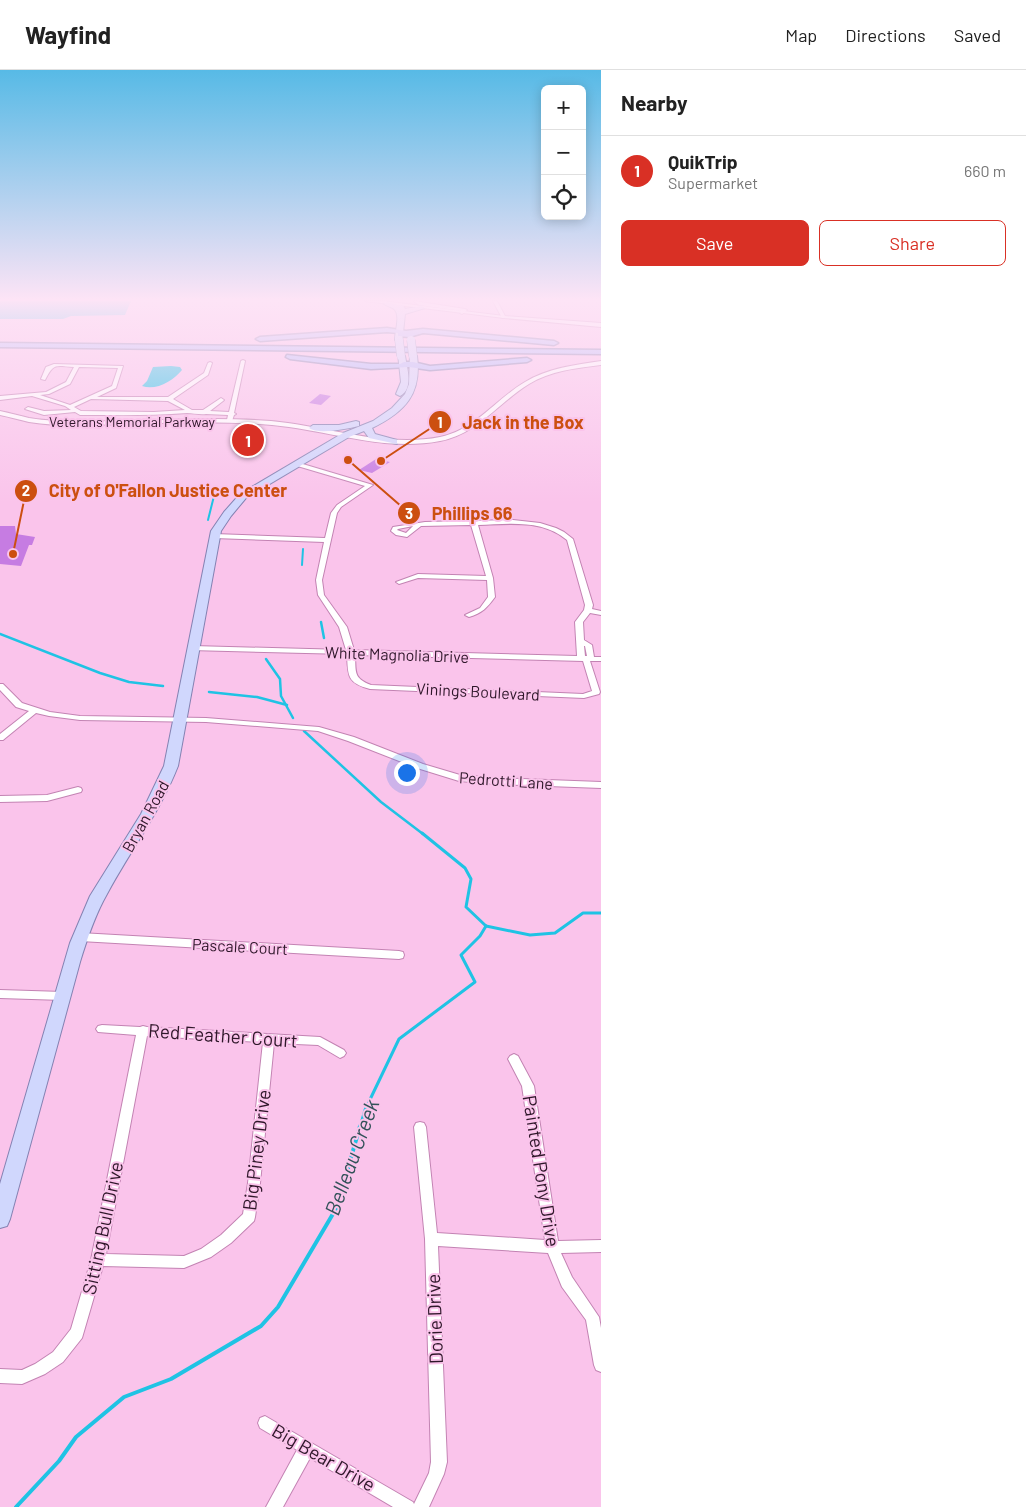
<!DOCTYPE html>
<html lang="en">
<head>
<meta charset="utf-8">
<style>
	:root { --surface:#fff; --page:#f2f2f2; --text:#222; --muted:#767676; --line:#e0e0e0; --accent:#d93025 }
	body { margin:0; font-family:Barlow,sans-serif; background:var(--page); color:var(--text) }
	.controls { position:absolute; right:15px; top:15px; display:grid; overflow:hidden; border-radius:8px; box-shadow:0 2px 12px #0003 }
	.controls button { width:45px; height:45px; display:grid; place-items:center; padding:0; border:0; border-bottom:1px solid var(--line); background:var(--surface); color:var(--text); font:25px sans-serif }
	.you { position:absolute; left:406px; top:702px; width:18px; height:18px; margin:-12px; border:4px solid #fff; border-radius:50%; background:#1a73e8; box-shadow:0 0 0 8px #1a73e833 }
	.badge { display:grid; place-items:center; width:32px; height:32px; border-radius:50%; background:var(--accent); color:#fff; font-size:16px; font-weight:700 }
	.pin { position:absolute; translate:-50% -50%; border:2px solid #fff; box-shadow:0 1px 5px #0006 }
	.list { margin:0; padding:0; list-style:none }
	h2 { display:flex; justify-content:space-between; align-items:center; height:65px; margin:0; padding:0 20px; font-size:21px }
	h2 small { font-size:16px; font-weight:400; color:var(--muted) }
	.list li { display:grid; grid-template-columns:32px 1fr auto; gap:15px; align-items:center; box-sizing:border-box; height:70px; padding:0 20px; border-top:1px solid var(--line) }
	.list b { display:block; font-size:19px; white-space:nowrap }
	.list p { margin:0; font-size:16px; white-space:nowrap; color:var(--muted) }
	.list em { font-size:16px; font-style:normal; color:var(--muted) }
	.actions { display:flex; gap:10px; padding:15px 20px }
	.actions a { flex:1; padding:11px 0; border:1px solid var(--accent); border-radius:8px; text-align:center; font-size:18px; color:var(--accent) }
	.actions .main { background:var(--accent); color:#fff }
	.icon { flex:none; width:28px; height:28px; fill:none; stroke:currentColor; stroke-width:2; stroke-linecap:round; stroke-linejoin:round }
	.map { position:relative; flex:none; width:601px; height:1437px; overflow:hidden }
	header { display:flex; align-items:center; gap:30px; box-sizing:border-box; height:70px; padding:0 25px; background:var(--surface); border-bottom:1px solid var(--line) }
	header strong { font-size:24px }
	nav { display:flex; gap:28px; margin-inline-start:auto; font-size:18px }
	main { display:flex }
	aside { flex:1; background:var(--surface) }
	.map>svg:first-child { display:block }
	.water { fill:#1fc3e4 }
	.lines { fill:none; stroke-linecap:round; stroke-linejoin:round }
	.stream-far3 { stroke:#1fc3e4; stroke-width:2 }
	.stream-far2 { stroke:#1fc3e4; stroke-width:2.5 }
	.stream-far1 { stroke:#1fc3e4; stroke-width:3 }
	.stream { stroke:#1fc3e4; stroke-width:4 }
	.building { fill:#c67ce2 }
	.minor-casing { stroke:#c383b3; stroke-width:2 }
	.tertiary-casing { stroke:#c383b3; stroke-width:2 }
	.primary-casing { stroke:#8482b2; stroke-width:2 }
	.motorway-casing { stroke:#8482b2; stroke-width:3 }
	.minor { fill:#fff; fill-rule:evenodd }
	.tertiary { fill:#fff; fill-rule:evenodd }
	.primary { fill:#d0d7fd; fill-rule:evenodd }
	.motorway { fill:#b1bcfc; fill-rule:evenodd }
	.primary-bridge-casing { stroke:#8482b2; stroke-width:9; stroke-linecap:butt }
	.primary-bridge { stroke:#d0d7fd; stroke-width:8 }
	.labels { text-anchor:middle; dominant-baseline:central; stroke-width:4; stroke-linejoin:round; paint-order:stroke }
	.far-street-label { font-size:14px; fill:#2f172a; stroke:#fac4eb }
	.street-label { font-size:16px; fill:#2f172a; stroke:#fac4eb }
	.near-street-label { font-size:19px; fill:#2f172a; stroke:#fac4eb }
	.near-water-label { font-size:21px; font-style:italic; fill:#325159; stroke:#fac4eb }
	.leader { fill:none; stroke:#cc4f10; stroke-width:2 }
	.callout-dot { fill:#cc4f10; stroke:#fac4eb; stroke-width:2 }
	.mark-label { font-size:15px; text-anchor:middle; font-weight:bold; fill:#fff }
	.callout-label { font-size:18px; text-anchor:middle; font-weight:bold; fill:#cc4f10; stroke:#fac4eb; stroke-width:4; stroke-linejoin:round; paint-order:stroke }
</style>
</head>
<body>
<header>
<strong>Wayfind</strong>
<nav><a>Map</a><a>Directions</a><a>Saved</a></nav>
</header>
<main>
<div class="map">
<svg width="601" height="1437" viewBox="0 0 601 1437">
	<rect width="100%" height="100%" fill="#fac4eb"/>
	<g class="water">
		<polygon points="0,231 131,231 125,245 71,246 63,249 0,249"/>
		<path d="M171,296L180,297L182,300C173,311 156,321 142,316L147,311L153,297Z"/>
	</g>
	<g class="lines">
		<g class="stream-far3">
			<polyline points="208,450 214,426 219,421"/>
			<polyline points="302,495 303,479"/>
		</g>
		<g class="stream-far2">
			<polyline points="321,552 324,568"/>
			<polyline points="0,564 100,603 129,612 163,616"/>
			<polyline points="266,589 280,609 281,626 293,648"/>
			<polyline points="209,622 257,627 287,635"/>
			<polyline points="304,661 381,732 423,764"/>
		</g>
		<g class="stream-far1">
			<polyline points="422,763 465,798 471,809 466,837 486,856"/>
			<polyline points="486,856 530,865 555,863 583,843 601,843"/>
			<polyline points="360,1057 365,1040 399,969 475,912 461,885 480,866 486,856"/>
		</g>
		<polyline class="stream" points="16,1437 59,1391 76,1367 124,1327 171,1309 261,1256 278,1237 337,1137 360,1056"/>
	</g>
	<g class="building">
		<polygon points="320,324 331,326 321,335 309,333"/>
		<polygon points="250,364 261,368 247,375 235,372"/>
		<polygon points="376,389 390,392 372,403 359,400"/>
		<polygon points="0,456 15,456 16,464 35,467 32,475 29,475 21,496 0,494"/>
	</g>
	<g class="lines">
		<defs>
			<g id="minor">
				<polygon points="414,231 465,239 467,240 462,244 460,243 462,241 419,235"/>
				<polygon points="493,231 497,231 506,248 502,248"/>
				<path d="M243,290L245,291L234,343L236,344L234,345L232,351L230,352L227,350L228,345L206,344C200,345 193,343 187,343C151,346 116,345 80,345L75,342L44,345L25,339L28,337L44,341L71,340L65,336L32,326L0,330V326L46,322L66,312L74,297C56,296 54,292 45,310L41,309L46,297L54,294L123,296L116,318L97,327H168L204,303L208,293L210,292L212,293L208,305L173,329L192,340H203L221,328L224,330L223,331L210,341L229,342L241,291ZM79,297L118,298L112,316L70,335L40,325L49,324L70,314ZM91,329L168,331L185,340L154,342L81,341L74,337Z"/>
				<path d="M296,392L373,415L341,437L337,443L322,510L324,525L347,557L354,580L577,586L575,552L584,540L585,535L567,470C542,449 508,454 478,455L493,508L495,527C487,538 482,543 469,547L465,545L480,538L488,527L487,510L418,508L399,514L396,512L418,504L486,506L471,455L421,456L407,467L396,465L391,461L393,457L425,452L513,450L540,453L556,458L564,462L573,469L593,535L592,539L601,541V545L590,543L583,552L584,570L592,575L594,587H601V591H590L600,622L599,624L584,628L370,619C347,613 348,606 347,584L190,580L189,578L193,576L346,580L339,557L318,525L316,510L324,472L214,468L211,466L214,464L325,468L331,443L337,435L365,416L294,395V393ZM413,456L406,463L397,460L398,459ZM584,576H585L587,586H585ZM355,585L583,591L592,621L583,624L371,615C353,608 356,602 355,585Z"/>
				<polygon points="0,614 3,614 22,633 50,642 80,646 206,648 319,657 354,667 423,694 460,705 497,708 601,712 601,718 497,714 459,711 417,698 348,671 318,661 206,652 80,650 49,646 36,643 3,670 0,670 0,664 29,641 16,637 0,620"/>
				<polygon points="78,717 81,718 82,720 81,722 47,731 0,732 0,726 47,725"/>
				<polygon points="80,863 399,881 403,882 404,885 403,888 399,889 80,871 76,870 75,867 76,864"/>
				<polygon points="0,920 63,922 67,923 68,926 67,929 63,930 0,928"/>
				<path d="M102,955L140,957L143,956L147,957L320,967L344,980L346,983L344,986L340,988L318,975L274,973L260,1113L255,1147L254,1151L231,1173L211,1187L184,1198L103,1196L82,1268L63,1292L45,1304L22,1314L0,1313V1299L22,1300L35,1294L53,1282L71,1259L91,1190L136,965L98,962L96,959L98,956ZM147,966L263,972L248,1113L243,1144L221,1165L201,1179L184,1186L106,1184Z"/>
				<polygon points="514,984 518,986 534,1016 558,1171 601,1170 601,1182 561,1183 572,1207 599,1247 601,1258 601,1302 596,1300 594,1295 586,1250 562,1217 548,1183 438,1176 447,1392 444,1404 429,1437 393,1437 310,1388 283,1437 266,1437 297,1380 260,1358 258,1353 260,1348 265,1346 413,1432 414,1434 429,1403 431,1392 425,1169 414,1057 416,1053 420,1052 424,1053 426,1057 437,1163 545,1170 522,1016 508,989 510,986"/>
			</g>
			<g id="tertiary">
				<polygon points="365,231 382,231 504,246 601,253 601,257 504,248"/>
				<path d="M601,291V295C576,298 550,301 529,314C498,333 477,364 440,371C384,382 328,360 272,355C221,351 171,353 120,354C90,355 59,357 29,352C20,350 10,347 0,345V341C10,343 20,346 29,348C59,353 90,351 120,351C170,350 221,347 271,351C327,356 384,378 440,367C475,360 496,329 525,312C548,298 575,295 601,291Z"/>
			</g>
			<g id="primary">
				<path d="M387,232L398,235H403L405,239L422,236L425,238L405,244L402,272L395,270C395,261 401,245 394,239C392,237 387,236 384,234Z"/>
				<path d="M398,284L405,286C407,298 414,319 400,326L396,324L401,312Z"/>
				<path d="M410,284L417,286C422,324 405,342 372,358L375,364L397,370V374L369,368L364,361L349,367L246,428L231,446L221,461L178,696C160,742 130,781 107,824C95,845 87,869 80,892L10,1149L7,1156L0,1158V1114L70,873L90,826L141,744L164,696L211,461L224,442L240,424L343,363L373,351L392,338L405,324L409,314Z"/>
				<path d="M356,351L359,352V356C346,359 319,365 309,358L313,355H339Z"/>
			</g>
			<g id="motorway">
				<polygon points="387,258 406,261 423,259 554,271 558,273 554,275 423,263 409,267 398,266 398,263 387,262 260,271 256,269 260,267"/>
				<polygon points="0,273 601,280 601,284 0,277"/>
				<polygon points="287,285 371,294 400,294 404,292 413,292 430,296 527,288 531,290 527,292 430,300 409,297 371,299 290,289 286,287"/>
			</g>
		</defs>
		<use href="#minor" class="minor-casing"/>
		<use href="#tertiary" class="tertiary-casing"/>
		<use href="#primary" class="primary-casing"/>
		<use href="#motorway" class="motorway-casing"/>
		<use href="#minor" class="minor"/>
		<use href="#tertiary" class="tertiary"/>
		<use href="#primary" class="primary"/>
		<use href="#motorway" class="motorway"/>
		<defs>
			<g id="primary-bridge">
				<polyline points="399,270 401,286"/>
				<polyline points="411,270 413,286"/>
			</g>
		</defs>
		<use href="#primary-bridge" class="primary-bridge-casing"/>
		<use href="#primary-bridge" class="primary-bridge"/>
	</g>
	<linearGradient id="sky" x2="0" y2="1"><stop stop-color="#57bae6"/><stop offset="0.53" stop-color="#fde4f6"/><stop offset="1" stop-color="#fde4f6" stop-opacity="0"/></linearGradient>
	<rect width="601" height="433" fill="url(#sky)"/>
	<g class="labels">
		<g class="far-street-label">
			<text x="132" y="351">Veterans Memorial Parkway</text>
		</g>
		<g class="street-label">
			<text transform="translate(397 584) rotate(2)">White Magnolia Drive</text>
			<text transform="translate(478 621) rotate(3)">Vinings Boulevard</text>
			<text transform="translate(506 710) rotate(4)">Pedrotti Lane</text>
			<text transform="translate(145 746) rotate(-61)">Bryan Road</text>
			<text transform="translate(240 876) rotate(3)">Pascale Court</text>
		</g>
		<g class="near-street-label">
			<text transform="translate(223 965) rotate(4)">Red Feather Court</text>
			<text transform="translate(256 1080) rotate(-83)">Big Piney Drive</text>
			<text transform="translate(542 1101) rotate(81)">Painted Pony Drive</text>
			<text transform="translate(102 1158) rotate(-78)">Sitting Bull Drive</text>
			<text transform="translate(434 1249) rotate(-92)">Dorie Drive</text>
			<text transform="translate(324 1387) rotate(30)">Big Bear Drive</text>
		</g>
		<g class="near-water-label">
			<text transform="translate(351 1087) rotate(-70)">Belleau Creek</text>
		</g>
	</g>
	<path class="leader" d="M381 391L440 352M13 484L26 421M348 390L409 443"/>
	<g class="callout-dot">
		<circle cx="381" cy="391" r="5"/>
		<circle cx="13" cy="484" r="5"/>
		<circle cx="348" cy="390" r="5"/>
		<circle cx="440" cy="352" r="12"/>
		<circle cx="26" cy="421" r="12"/>
		<circle cx="409" cy="443" r="12"/>
	</g>
	<g class="mark-label">
		<text x="440" y="358">1</text>
		<text x="26" y="426">2</text>
		<text x="409" y="449">3</text>
	</g>
	<g class="callout-label">
		<text x="523" y="359">Jack in the Box</text>
		<text x="168" y="427">City of O'Fallon Justice Center</text>
		<text x="472" y="450">Phillips 66</text>
	</g>
</svg>
<div class="controls">
<button>+</button>
<button>−</button>
<button><svg class="icon" aria-label="locate" viewBox="0 0 24 24"><circle cx="12" cy="12" r="6"/><path d="M12 2v4M12 18v4M2 12h4M18 12h4"/></svg></button>
</div>
<div class="you"></div>
<div class="pin badge" style="left:248px;top:370px">1</div>
</div>
<aside>
<h2>Nearby<small></small></h2>
<ul class="list">
<li><span class="badge">1</span><div><b>QuikTrip</b><p>Supermarket</p></div><em>660 m</em></li>
</ul>
<div class="actions"><a class="main">Save</a><a>Share</a></div>
</aside>
</main>
</body>
</html>
